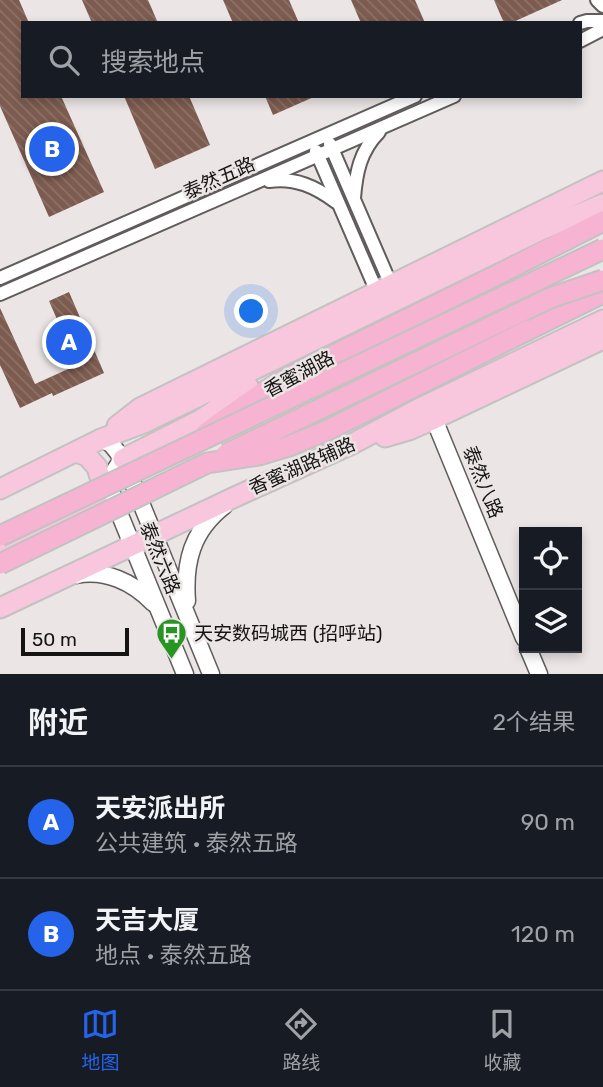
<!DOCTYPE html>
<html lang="zh">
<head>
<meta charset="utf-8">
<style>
	:root { --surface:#171b24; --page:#20242c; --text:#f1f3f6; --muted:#9ea1a6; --line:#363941; --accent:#2563eb }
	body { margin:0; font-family:Rubik,"Noto Sans SC",sans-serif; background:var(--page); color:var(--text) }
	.controls { position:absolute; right:21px; bottom:21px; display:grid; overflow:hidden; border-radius:0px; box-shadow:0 4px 10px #0003 }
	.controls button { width:63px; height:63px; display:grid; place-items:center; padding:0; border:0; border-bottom:2px solid var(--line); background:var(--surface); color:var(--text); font:35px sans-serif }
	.scale { position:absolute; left:21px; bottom:18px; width:108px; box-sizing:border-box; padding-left:7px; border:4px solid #151313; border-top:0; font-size:19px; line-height:24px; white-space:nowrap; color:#151313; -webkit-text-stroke:5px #ebe5e5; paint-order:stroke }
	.you { position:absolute; left:252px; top:312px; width:24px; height:24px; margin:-18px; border:5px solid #fff; border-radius:50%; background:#1a73e8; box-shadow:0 0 0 10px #1a73e833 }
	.badge { display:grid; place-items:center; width:46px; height:46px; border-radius:50%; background:var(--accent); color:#fff; font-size:23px; font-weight:700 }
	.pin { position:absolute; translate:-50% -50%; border:4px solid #fff; box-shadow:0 2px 7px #0006 }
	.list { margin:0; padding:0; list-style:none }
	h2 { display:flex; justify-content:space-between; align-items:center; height:91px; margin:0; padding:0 28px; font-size:30px }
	h2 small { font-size:23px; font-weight:400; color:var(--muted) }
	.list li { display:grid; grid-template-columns:46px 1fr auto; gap:21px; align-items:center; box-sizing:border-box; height:112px; padding:0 28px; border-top:2px solid var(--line) }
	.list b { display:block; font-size:26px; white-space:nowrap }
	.list p { margin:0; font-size:23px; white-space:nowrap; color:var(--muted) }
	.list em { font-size:23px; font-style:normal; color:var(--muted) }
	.icon { flex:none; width:38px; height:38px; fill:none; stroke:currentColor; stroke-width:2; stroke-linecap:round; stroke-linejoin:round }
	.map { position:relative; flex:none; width:603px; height:674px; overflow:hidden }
	.search { position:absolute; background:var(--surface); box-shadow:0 4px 10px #0003; left:21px; right:21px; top:21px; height:77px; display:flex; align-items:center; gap:18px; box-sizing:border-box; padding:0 24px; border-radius:0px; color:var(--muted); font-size:26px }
	.sheet { height:315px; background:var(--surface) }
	nav { display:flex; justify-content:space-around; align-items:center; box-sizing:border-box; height:98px; border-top:2px solid var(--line); background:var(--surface); font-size:19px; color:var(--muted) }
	nav a { display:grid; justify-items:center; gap:4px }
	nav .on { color:var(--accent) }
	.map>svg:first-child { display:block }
	.building { fill:url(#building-back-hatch) }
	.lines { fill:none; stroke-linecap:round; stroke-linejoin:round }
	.minor-casing { stroke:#605c5c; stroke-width:16 }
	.tertiary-casing { stroke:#605c5c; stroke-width:19 }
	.primary-casing { stroke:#c2c2c2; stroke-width:23 }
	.trunk-casing { stroke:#c2c2c2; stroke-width:23 }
	.minor { stroke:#fff; stroke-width:12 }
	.tertiary { stroke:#fff; stroke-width:16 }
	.primary { stroke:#f8c6dd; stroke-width:19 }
	.trunk { stroke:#f6b3d2; stroke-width:19 }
	.trunk-bridge-casing { stroke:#c2c2c2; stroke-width:23; stroke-linecap:butt }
	.trunk-bridge { stroke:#f6b3d2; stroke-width:19 }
	.labels { text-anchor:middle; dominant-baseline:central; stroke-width:5; stroke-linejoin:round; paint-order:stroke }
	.street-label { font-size:19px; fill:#151313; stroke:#ebe5e5 }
	.poi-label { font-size:19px; fill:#151313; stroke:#ebe5e5; text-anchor:start }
</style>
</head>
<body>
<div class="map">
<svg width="603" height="674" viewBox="0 0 603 674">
	<defs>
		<pattern id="building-back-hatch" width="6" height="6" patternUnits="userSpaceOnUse" patternTransform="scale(1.75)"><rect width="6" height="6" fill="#7d5b4f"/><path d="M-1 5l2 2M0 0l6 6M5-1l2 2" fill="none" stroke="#8c7269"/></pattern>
	</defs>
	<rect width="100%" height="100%" fill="#ebe5e5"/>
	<g class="building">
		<polygon points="0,0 19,0 29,23 23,23 23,96 61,96 104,192 49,217 0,106"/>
		<polygon points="82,0 148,0 158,23 92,23"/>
		<polygon points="223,0 289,0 299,23 233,23"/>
		<polygon points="351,0 415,0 425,23 361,23"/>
		<polygon points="494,0 562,0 511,23 504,23"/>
		<polygon points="124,96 189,96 210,145 155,169"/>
		<polygon points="265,96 316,96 273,115"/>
		<polygon points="69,292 104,373 53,396 52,393 20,408 0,365 0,308 35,384 77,365 49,301"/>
	</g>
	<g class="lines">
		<defs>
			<g id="minor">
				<polyline points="597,0 603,6"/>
				<polyline points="580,23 587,21 603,21"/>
				<polyline points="580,41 603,29"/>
				<polyline points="330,144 391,285"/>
				<polyline points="316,151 377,292"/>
				<path d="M269,181C295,177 316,187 336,202"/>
				<path d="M354,198C356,173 360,151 379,132"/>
				<polyline points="0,278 415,96"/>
				<polyline points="0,294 454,96"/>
			</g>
			<g id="tertiary">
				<polyline points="434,419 524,638"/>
				<polyline points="101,439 111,444 123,459 211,674"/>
				<path d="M123,459C112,471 109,482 113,498L185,674"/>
				<path d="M76,575C105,569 133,582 153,603"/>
				<path d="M187,601C184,562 192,531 224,506"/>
				<polyline points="528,648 539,674"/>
			</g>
			<g id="primary">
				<polyline points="117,426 140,408 603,181"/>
				<polyline points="385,437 409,430 434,419 603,339"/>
				<polyline points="123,459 200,420 214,411 228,396 248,386"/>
				<polyline points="0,489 101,439 146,422 541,230 603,204"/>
				<polyline points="0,548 81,509 97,497 101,481 97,467 87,456 76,452"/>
				<polyline points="0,608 237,496 350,445 422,407 603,320"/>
			</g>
			<g id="trunk">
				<polyline points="528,330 603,293"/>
				<path d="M206,433C232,414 256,395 285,379L499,274L603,221"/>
			</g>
		</defs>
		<use href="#minor" class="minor-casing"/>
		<use href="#tertiary" class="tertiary-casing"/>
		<use href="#primary" class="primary-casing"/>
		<use href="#trunk" class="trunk-casing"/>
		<use href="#minor" class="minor"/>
		<use href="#tertiary" class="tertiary"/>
		<use href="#primary" class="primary"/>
		<use href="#trunk" class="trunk"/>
		<defs>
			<g id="trunk-bridge">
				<polyline points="226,454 550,298 603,280"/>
				<polyline points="0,536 603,249"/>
				<polyline points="0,564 207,463 259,455 289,446 328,430 528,330"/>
			</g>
		</defs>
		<use href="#trunk-bridge" class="trunk-bridge-casing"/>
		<use href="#trunk-bridge" class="trunk-bridge"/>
	</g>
	<defs>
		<symbol id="bus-pin" viewBox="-11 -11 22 30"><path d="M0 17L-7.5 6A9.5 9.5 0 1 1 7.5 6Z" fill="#269521" stroke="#ebe5e5"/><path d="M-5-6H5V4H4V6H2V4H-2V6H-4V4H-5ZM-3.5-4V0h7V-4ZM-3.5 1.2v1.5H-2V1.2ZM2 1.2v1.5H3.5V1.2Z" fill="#fff"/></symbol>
	</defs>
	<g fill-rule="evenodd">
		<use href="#bus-pin" x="154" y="616" width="35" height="47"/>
	</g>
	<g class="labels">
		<g class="street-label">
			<text transform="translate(219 178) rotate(-24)">泰然五路</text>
			<text transform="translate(299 374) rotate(-28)">香蜜湖路</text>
			<text transform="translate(302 466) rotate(-24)">香蜜湖路辅路</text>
			<text transform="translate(483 482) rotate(68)">泰然八路</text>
			<text transform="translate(160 558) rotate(68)">泰然六路</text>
		</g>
		<g class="poi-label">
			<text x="194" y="633">天安数码城西 (招呼站)</text>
		</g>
	</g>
</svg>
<div class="controls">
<button><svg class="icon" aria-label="locate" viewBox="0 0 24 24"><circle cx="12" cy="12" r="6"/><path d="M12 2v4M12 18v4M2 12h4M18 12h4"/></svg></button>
<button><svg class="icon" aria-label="layers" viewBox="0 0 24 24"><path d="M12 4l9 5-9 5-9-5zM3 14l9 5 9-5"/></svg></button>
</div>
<div class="scale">50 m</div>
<div class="you"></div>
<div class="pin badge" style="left:69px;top:342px">A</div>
<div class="pin badge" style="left:52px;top:149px">B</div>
<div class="search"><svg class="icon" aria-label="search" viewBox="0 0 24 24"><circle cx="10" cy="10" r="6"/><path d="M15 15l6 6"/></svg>搜索地点</div>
</div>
<section class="sheet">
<h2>附近<small>2个结果</small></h2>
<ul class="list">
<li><span class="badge">A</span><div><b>天安派出所</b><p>公共建筑 · 泰然五路</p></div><em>90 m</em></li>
<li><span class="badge">B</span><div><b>天吉大厦</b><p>地点 · 泰然五路</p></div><em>120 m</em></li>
</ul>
</section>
<nav>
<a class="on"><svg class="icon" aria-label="map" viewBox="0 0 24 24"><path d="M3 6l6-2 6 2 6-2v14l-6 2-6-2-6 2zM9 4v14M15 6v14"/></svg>地图</a>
<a><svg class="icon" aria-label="directions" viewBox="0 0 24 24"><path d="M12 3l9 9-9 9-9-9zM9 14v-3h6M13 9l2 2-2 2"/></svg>路线</a>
<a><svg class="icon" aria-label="saved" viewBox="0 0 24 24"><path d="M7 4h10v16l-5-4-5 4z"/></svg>收藏</a>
</nav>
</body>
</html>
